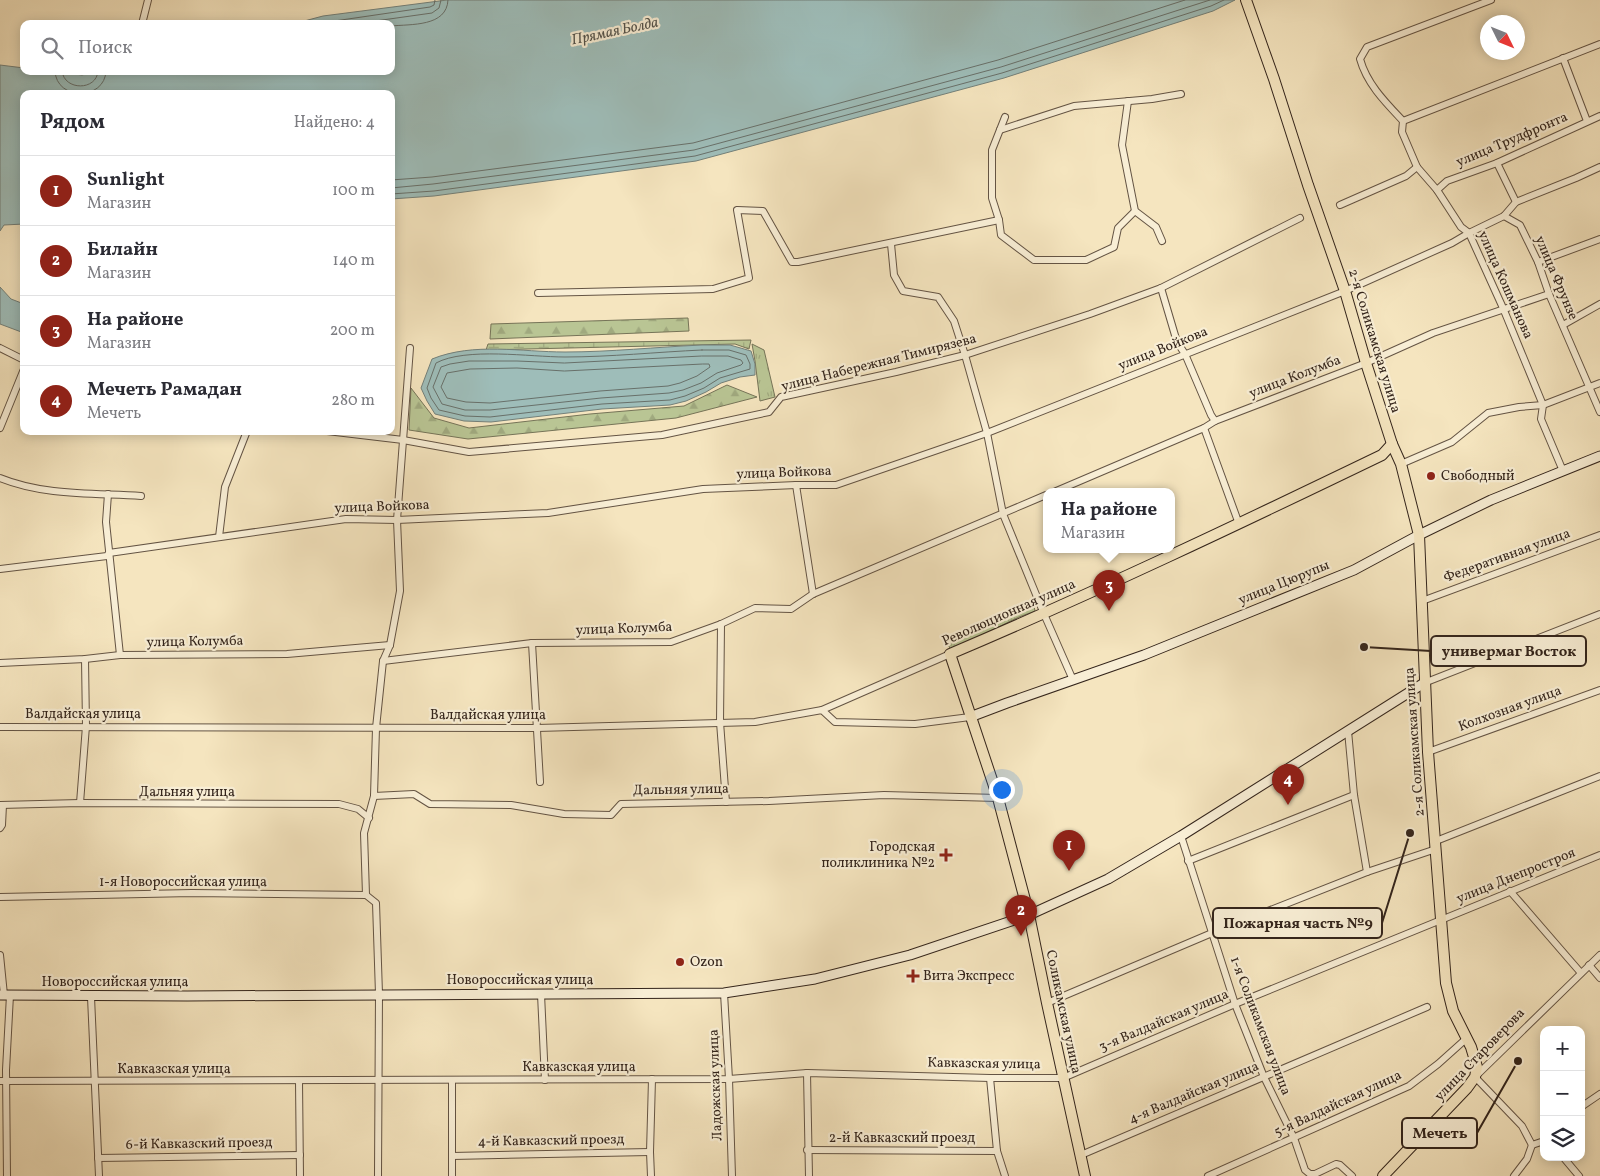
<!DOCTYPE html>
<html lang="ru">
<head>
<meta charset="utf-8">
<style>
	:root { --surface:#fff; --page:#f2f2f3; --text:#2b2b33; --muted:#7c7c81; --line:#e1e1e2; --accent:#8f2418 }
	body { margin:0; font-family:Vollkorn,serif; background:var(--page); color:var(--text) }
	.controls { position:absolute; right:15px; bottom:15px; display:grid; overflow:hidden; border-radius:10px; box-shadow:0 2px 12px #0003 }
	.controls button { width:45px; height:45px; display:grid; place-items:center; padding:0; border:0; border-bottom:1px solid var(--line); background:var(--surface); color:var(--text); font:25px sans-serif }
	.compass { position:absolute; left:1480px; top:15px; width:45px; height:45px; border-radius:50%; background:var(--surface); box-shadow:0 2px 12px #0003; rotate:133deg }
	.you { position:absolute; left:1001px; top:789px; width:18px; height:18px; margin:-12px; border:4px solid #fff; border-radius:50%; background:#1a73e8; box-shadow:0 0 0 8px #1a73e833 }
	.badge { display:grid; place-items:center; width:32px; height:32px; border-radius:50%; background:var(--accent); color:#fff; font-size:16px; font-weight:700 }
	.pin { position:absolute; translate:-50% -41px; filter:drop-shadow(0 1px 2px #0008) }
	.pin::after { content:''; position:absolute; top:26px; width:18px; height:15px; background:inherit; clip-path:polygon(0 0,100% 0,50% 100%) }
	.popup { position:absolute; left:1043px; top:488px; width:132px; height:65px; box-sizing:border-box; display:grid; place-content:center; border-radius:10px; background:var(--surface); filter:drop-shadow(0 1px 4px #0005); font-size:16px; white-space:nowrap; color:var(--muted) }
	.popup b { font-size:19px; color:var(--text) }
	.popup::after { content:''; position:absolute; left:50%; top:100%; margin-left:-10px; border:10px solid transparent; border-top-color:var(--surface) }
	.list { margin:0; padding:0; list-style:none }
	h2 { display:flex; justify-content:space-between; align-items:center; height:65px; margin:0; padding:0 20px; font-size:21px }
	h2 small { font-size:16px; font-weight:400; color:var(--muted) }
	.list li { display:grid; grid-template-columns:32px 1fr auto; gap:15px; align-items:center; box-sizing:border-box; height:70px; padding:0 20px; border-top:1px solid var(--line) }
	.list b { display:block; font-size:19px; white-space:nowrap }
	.list p { margin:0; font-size:16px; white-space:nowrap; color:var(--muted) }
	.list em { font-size:16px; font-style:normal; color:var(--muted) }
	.icon { flex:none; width:28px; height:28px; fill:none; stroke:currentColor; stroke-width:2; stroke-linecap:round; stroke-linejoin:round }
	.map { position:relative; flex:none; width:1600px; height:1176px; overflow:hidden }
	.search { position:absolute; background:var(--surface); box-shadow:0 2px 12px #0003; left:20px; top:20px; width:375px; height:55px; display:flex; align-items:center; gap:12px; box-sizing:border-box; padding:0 18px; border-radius:10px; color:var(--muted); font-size:19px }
	.panel { position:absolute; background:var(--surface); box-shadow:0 2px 12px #0003; left:20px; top:90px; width:375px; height:345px; border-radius:10px }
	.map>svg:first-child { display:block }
	.grass { fill:url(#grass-tufts); stroke:#767458 }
	.forest { fill:url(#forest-firs); stroke:#767458 }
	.wetland { fill:url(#wetland-marsh); stroke:#767458 }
	.water { fill:#9ebdb9; stroke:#73807a }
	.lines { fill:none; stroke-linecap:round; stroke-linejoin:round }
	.shore { stroke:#68706a; stroke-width:1 }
	.street-casing { stroke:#645444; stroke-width:8 }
	.secondary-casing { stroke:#33241b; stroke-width:11 }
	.primary-casing { stroke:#33241b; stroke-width:12 }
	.street { stroke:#f8eed5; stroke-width:6 }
	.secondary { stroke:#f8eed5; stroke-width:9 }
	.primary { stroke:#f5e5bf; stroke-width:10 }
	.poi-dot { fill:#8f2418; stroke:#f8eed5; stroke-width:2 }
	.labels { text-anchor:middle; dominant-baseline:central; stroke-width:4.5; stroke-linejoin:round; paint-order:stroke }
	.street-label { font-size:14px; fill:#33241b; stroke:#f8eed5 }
	.poi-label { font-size:14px; fill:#33241b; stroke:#f8eed5; text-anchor:start }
	.water-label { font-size:15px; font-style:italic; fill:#53524a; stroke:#f8eed5 }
	.leader { fill:none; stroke:#33241b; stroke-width:2 }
	.callout-dot { fill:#33241b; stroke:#f8eed5; stroke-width:2 }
	.callout { fill:#f8eed5; stroke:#33241b; stroke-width:2 }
	.callout-label { font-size:15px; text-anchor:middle; font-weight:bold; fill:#33241b }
</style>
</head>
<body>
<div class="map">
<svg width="1600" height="1176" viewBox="0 0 1600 1176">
	<defs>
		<pattern id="grass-tufts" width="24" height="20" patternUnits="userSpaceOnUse" patternTransform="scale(1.25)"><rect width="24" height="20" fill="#b9c594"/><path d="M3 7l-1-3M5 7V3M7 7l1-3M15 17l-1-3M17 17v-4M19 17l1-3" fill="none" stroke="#a0a97f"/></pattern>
		<pattern id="forest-firs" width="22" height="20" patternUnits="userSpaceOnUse" patternTransform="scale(1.25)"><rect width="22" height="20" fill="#b9c594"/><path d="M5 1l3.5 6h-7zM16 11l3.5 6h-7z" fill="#a0a97f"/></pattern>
		<pattern id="wetland-marsh" width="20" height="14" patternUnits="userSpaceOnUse" patternTransform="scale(1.25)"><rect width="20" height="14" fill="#b9c594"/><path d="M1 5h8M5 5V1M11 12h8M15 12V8" fill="none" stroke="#a0a97f"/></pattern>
	</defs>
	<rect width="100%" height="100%" fill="#f5e5bf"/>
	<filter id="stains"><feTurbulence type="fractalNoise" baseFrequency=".004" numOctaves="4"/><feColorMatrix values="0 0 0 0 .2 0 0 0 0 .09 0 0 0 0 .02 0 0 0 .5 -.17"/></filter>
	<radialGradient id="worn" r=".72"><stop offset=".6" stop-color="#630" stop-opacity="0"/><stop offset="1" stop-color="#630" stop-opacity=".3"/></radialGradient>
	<g class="grass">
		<polygon points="752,344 764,350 775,397 760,401 755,361"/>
		<polygon points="1034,606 1035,611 1019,617 951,650 947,643"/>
	</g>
	<g class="forest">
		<polygon points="688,318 689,331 490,339 491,324"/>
		<polygon points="727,385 757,397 676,418 468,439 409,430 411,388 434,418 469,428 590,414 684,406"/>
	</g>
	<polygon class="wetland" points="751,340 749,349 735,344 486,350 488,344"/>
	<g class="water">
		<polygon points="447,0 1235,0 1213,11 1004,78 696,161 434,196 391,199 391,94 24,94 24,224 4,225 0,231 0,65 24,68 24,71 53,71 82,75 96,71 391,71 391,24 293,24 323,16"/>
		<polygon points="0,287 11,299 24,304 24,333 0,324"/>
		<path d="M702,345H730L751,351L755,364V375L740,377L721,383L706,392L686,401L670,405L602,409L491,422L464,421L435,414L427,401L421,388L432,359C474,342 521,352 565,352C610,352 657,347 702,345Z"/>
	</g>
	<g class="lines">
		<g class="shore">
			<polyline points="314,24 430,7 434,5 435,0"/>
			<polyline points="354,24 432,13 439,8 441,0"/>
			<path d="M391,26C411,24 447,27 448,0"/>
			<path d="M55,71C56,101 105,101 106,71"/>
			<path d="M62,71C64,91 97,91 98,71"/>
			<polyline points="391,180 432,177 693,143 998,60 1185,0"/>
			<polyline points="391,188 433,184 694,150 1001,67 1210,0"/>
			<polyline points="391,194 434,191 695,156 1002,73 1211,6 1224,0"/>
			<path d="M702,350H729L746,355L750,364V369L720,378L704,388L685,396L670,400L602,404L490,417L465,416L439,410L431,398L427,388L436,363C466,347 530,357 565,357C610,357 657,352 702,350Z"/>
			<polygon points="702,356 728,356 741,360 743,363 741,365 717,373 701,383 683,390 669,393 601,398 490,410 465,410 442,404 433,387 441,367 450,364 469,361 517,361 564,363"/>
			<polygon points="703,364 709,364 710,367 697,376 680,383 668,386 600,391 490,403 466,402 447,398 441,387 447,373 470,369 517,368 564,371"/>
		</g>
		<defs>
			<g id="street">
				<path d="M1491,0L1367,47L1360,59C1367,84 1385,102 1403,121L1402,132L1417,167L1437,190L1461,227L1469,233L1503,308L1543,405L1541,419L1563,471"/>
				<polyline points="142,24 148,0"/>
				<polyline points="1563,58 1587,121"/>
				<polyline points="1128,101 1122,145 1135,211 1156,227 1162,241"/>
				<polyline points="1005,117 992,150 992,198 999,220 1001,235 1034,260 1086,260 1114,247 1118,228 1135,211"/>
				<polyline points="1403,121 1600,44"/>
				<polyline points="1000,130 1074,106 1152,99 1181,94"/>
				<polyline points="1497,163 1516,202"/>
				<polyline points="1437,190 1447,181 1497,163 1600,116"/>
				<polyline points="1340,205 1406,176 1417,167"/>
				<polyline points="1504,216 1520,225 1538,262 1549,294 1600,412"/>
				<polyline points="891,244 894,275 903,291 938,297 954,321 965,355 987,433 1003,514 1044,614 1073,680"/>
				<polyline points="1538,262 1600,239"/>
				<polyline points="1161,288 1177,342 1185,354 1211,415 1215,421"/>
				<polyline points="538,293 713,289 749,278 737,210 763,211 792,262 798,262 999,220"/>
				<polyline points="1563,325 1600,304"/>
				<polyline points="0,348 24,360"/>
				<polyline points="0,428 24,369"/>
				<polyline points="1204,428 1239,524"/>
				<polyline points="327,431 403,440 469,452 662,435 769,412 781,397 896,372 965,355 1090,314 1161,288 1300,218"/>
				<polyline points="1401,464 1452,442 1488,413 1519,407 1543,405 1600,383"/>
				<path d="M0,478C44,496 95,493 141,496"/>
				<polyline points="796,485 813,594"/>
				<polyline points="1054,492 1204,428 1215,421 1366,363 1433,333 1549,294"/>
				<polyline points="108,494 106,522 120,655"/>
				<polyline points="219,537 225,487 247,431"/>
				<polyline points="0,569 107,556 109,553 346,519 397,520 548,513 703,489 796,485 836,485 987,433 1345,291 1452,243 1469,233 1504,216 1516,202 1576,178 1600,167"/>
				<polyline points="1422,601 1600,535"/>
				<polyline points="721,624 720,722 726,802"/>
				<polyline points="532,643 540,782"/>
				<polyline points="383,661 532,643 671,642 721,624 755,608 791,609 813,594 1046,495"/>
				<polyline points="0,663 85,659 120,655 287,654 390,645"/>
				<polyline points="1424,683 1600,614"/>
				<polyline points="822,710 950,654"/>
				<polyline points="0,727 537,728 755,722 822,710 835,722 915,724 970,717"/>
				<polyline points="1348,731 1354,795 1367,872"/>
				<polyline points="1428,752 1600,690"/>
				<polyline points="374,796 414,794 430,804 511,805 564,814 611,815 621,804 769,801 884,795 998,798"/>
				<polyline points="80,803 86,726 85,659"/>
				<polyline points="0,805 80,803 339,804 358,809 369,818"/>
				<polyline points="0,828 2,825 3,805"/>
				<polyline points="1181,836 1235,1004 1264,1077 1294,1138 1305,1170 1310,1174 1315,1174 1336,1164 1340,1165 1352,1176"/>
				<polyline points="1436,841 1600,776"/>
				<polyline points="1188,861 1354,795"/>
				<polyline points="1510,891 1581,973"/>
				<polyline points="0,897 192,893 366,895"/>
				<polyline points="0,955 4,995"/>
				<polyline points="1589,965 1600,978"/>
				<polyline points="724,993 729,1079 732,1176"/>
				<polyline points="541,994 545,1080"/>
				<polyline points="91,997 99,1176"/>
				<polyline points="1047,1003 1212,933 1367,872 1436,849"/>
				<polyline points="807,1073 809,1176"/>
				<polyline points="990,1078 997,1151 1005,1176"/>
				<polyline points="0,1081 729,1079 807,1073 990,1078 1063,1078 1235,1004 1600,855"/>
				<polyline points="299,1081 300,1176"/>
				<polyline points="1581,1107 1600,1094"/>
				<polyline points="1544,1141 1532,1145 1522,1126 1475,1077 1600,955"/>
				<polyline points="807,1150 997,1151"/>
				<polyline points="1081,1155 1427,1007"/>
				<polyline points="452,1156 650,1152"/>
				<polyline points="1563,1157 1579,1176"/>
				<polyline points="98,1158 300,1155"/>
				<polyline points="7,1176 6,1070 10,995"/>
				<polyline points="378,1176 379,994 376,903 366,895 364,833 374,796 376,728 383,661 390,645 400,591 397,520 410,348"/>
				<polyline points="452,1176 452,1080"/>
				<polyline points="651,1176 650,1152 652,1079"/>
				<polyline points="1208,1176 1409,1086 1438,1064 1467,1038"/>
				<polyline points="1514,1176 1527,1159 1532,1145"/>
			</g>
			<g id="secondary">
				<polyline points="970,717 1007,703 1144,655 1354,570 1419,535 1491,500 1600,456"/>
				<polyline points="0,995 187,996 724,993 815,979 910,955 1029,915 1108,879 1181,836 1424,683"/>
			</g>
			<g id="primary">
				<polyline points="1246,0 1274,79 1308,185 1345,291 1366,363 1392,444 1401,464 1419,535 1428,752 1446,983 1453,1011 1471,1047 1477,1067 1475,1077 1467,1088 1383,1176"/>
				<path d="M1085,1176L1047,1003L1029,915L998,798L950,654C1096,592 1239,524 1382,455L1392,444"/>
			</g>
		</defs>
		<use href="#street" class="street-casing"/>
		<use href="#secondary" class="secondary-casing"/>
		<use href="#primary" class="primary-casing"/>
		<use href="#street" class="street"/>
		<use href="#secondary" class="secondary"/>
		<use href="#primary" class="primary"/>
	</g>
	<g class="poi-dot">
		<circle cx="1431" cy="476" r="5"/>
		<path d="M943.5 847.5h5v5h5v5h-5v5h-5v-5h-5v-5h5z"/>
		<circle cx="680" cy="962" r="5"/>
		<path d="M910.5 968.5h5v5h5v5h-5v5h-5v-5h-5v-5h5z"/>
	</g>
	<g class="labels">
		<g class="street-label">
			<text transform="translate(1512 140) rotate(-23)">улица Трудфронта</text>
			<text transform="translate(1556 278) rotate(67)">улица Фрунзе</text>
			<text transform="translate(1505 285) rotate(66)">улица Кошманова</text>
			<text transform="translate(1374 341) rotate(73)">2-я Соликамская улица</text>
			<text transform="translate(1163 349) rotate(-22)">улица Войкова</text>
			<text transform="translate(879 363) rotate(-14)">улица Набережная Тимирязева</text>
			<text transform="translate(1295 377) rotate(-21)">улица Колумба</text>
			<text transform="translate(784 473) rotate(-2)">улица Войкова</text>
			<text transform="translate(382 507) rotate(-2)">улица Войкова</text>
			<text transform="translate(1507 556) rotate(-20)">Федеративная улица</text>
			<text transform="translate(1284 583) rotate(-22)">улица Цюрупы</text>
			<text transform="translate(1009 613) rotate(-24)">Революционная улица</text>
			<text transform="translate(624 629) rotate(-2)">улица Колумба</text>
			<text transform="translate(195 642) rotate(-1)">улица Колумба</text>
			<text transform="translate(1510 709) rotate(-20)">Колхозная улица</text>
			<text x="83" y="714">Валдайская улица</text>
			<text x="488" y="715">Валдайская улица</text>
			<text transform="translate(1415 742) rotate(-94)">2-я Соликамская улица</text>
			<text transform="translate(681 790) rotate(-1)">Дальняя улица</text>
			<text x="187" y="792">Дальняя улица</text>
			<text transform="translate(1516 876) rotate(-22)">улица Днепростроя</text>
			<text x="183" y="882">1-я Новороссийская улица</text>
			<text x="520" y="980">Новороссийская улица</text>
			<text x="115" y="982">Новороссийская улица</text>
			<text transform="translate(1063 1012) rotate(78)">Соликамская улица</text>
			<text transform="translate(1164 1021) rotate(-23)">3-я Валдайская улица</text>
			<text transform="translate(1260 1026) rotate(69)">1-я Соликамская улица</text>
			<text transform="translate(1480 1055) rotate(-46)">улица Староверова</text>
			<text transform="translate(984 1064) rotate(1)">Кавказская улица</text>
			<text x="579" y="1067">Кавказская улица</text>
			<text x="174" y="1069">Кавказская улица</text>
			<text transform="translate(716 1085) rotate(-92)">Ладожская улица</text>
			<text transform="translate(1194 1093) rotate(-23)">4-я Валдайская улица</text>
			<text transform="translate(1338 1104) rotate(-25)">5-я Валдайская улица</text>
			<text x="902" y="1138">2-й Кавказский проезд</text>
			<text transform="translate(551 1141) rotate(-1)">4-й Кавказский проезд</text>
			<text transform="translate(199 1144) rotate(-1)">6-й Кавказский проезд</text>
		</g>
		<g class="poi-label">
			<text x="1441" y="476">Свободный</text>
			<text x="935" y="847" text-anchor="end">Городская<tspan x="935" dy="16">поликлиника №2</tspan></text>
			<text x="690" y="962">Ozon</text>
			<text x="923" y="976">Вита Экспресс</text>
		</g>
		<g class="water-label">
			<text transform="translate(615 32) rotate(-12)">Прямая Болда</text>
		</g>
	</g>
	<path class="leader" d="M1364 647L1431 651M1410 833L1382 923M1518 1061L1477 1133"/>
	<g class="callout-dot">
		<circle cx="1364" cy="647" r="5"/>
		<circle cx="1410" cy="833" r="5"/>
		<circle cx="1518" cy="1061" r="5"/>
	</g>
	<g class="callout">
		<rect x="1431" y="636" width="155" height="30" rx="5"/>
		<rect x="1213" y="908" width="169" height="30" rx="5"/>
		<rect x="1402" y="1118" width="75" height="30" rx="5"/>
	</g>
	<g class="callout-label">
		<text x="1509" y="656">универмаг Восток</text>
		<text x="1298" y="928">Пожарная часть №9</text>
		<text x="1440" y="1138">Мечеть</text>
	</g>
	<rect width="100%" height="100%" filter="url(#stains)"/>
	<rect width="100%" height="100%" fill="url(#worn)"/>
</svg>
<div class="controls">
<button>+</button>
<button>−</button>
<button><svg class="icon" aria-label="layers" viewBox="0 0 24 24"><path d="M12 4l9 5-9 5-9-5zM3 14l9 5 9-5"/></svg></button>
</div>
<svg class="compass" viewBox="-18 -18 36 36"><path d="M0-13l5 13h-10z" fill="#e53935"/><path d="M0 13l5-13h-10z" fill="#7c7c81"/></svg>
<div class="you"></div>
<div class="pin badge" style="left:1069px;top:871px">1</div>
<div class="pin badge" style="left:1021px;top:936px">2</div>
<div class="pin badge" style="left:1109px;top:611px">3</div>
<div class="popup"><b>На районе</b>Магазин</div>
<div class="pin badge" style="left:1288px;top:805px">4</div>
<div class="search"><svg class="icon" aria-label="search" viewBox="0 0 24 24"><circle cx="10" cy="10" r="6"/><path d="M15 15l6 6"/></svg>Поиск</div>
<section class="panel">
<h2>Рядом<small>Найдено: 4</small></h2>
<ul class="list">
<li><span class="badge">1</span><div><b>Sunlight</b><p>Магазин</p></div><em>100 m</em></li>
<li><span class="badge">2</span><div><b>Билайн</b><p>Магазин</p></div><em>140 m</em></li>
<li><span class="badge">3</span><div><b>На районе</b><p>Магазин</p></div><em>200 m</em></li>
<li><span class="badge">4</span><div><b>Мечеть Рамадан</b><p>Мечеть</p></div><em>280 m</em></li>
</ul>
</section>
</div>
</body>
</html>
